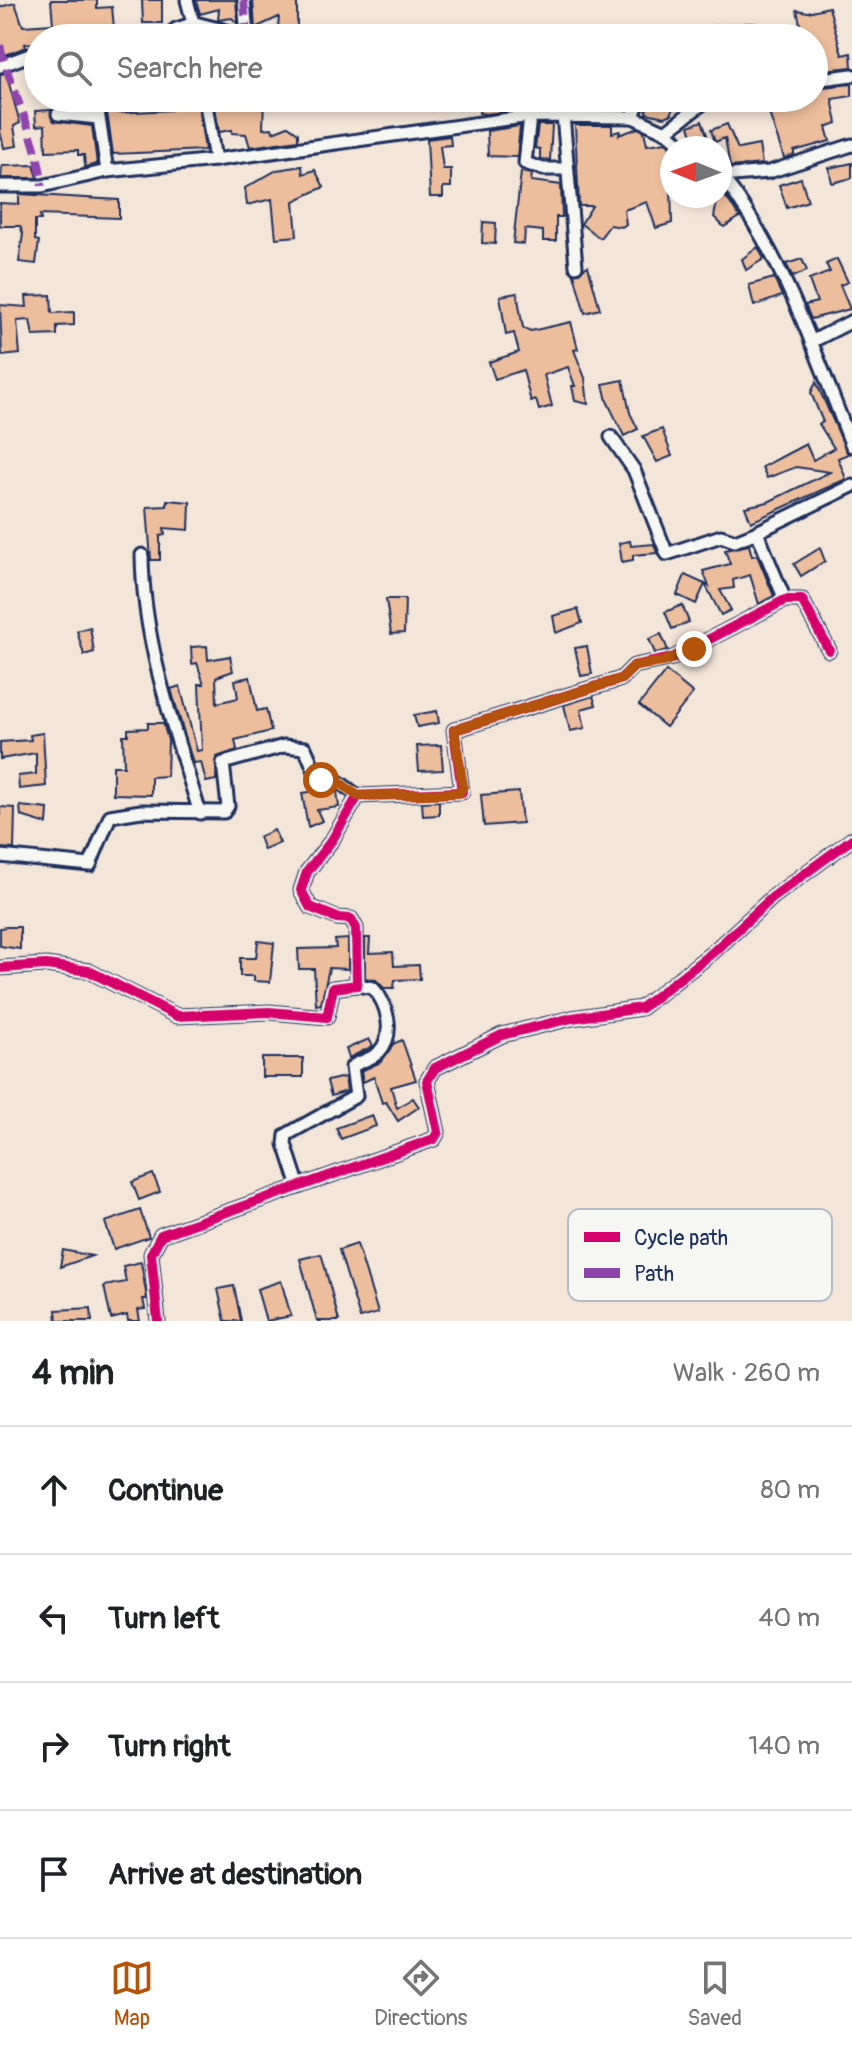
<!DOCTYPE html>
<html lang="en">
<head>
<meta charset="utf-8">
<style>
	:root { --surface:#fff; --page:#f2f2f2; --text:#202124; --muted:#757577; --line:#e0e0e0; --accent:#b45309 }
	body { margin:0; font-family:Pangolin,sans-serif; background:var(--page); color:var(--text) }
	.compass { position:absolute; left:660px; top:136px; width:72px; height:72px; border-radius:50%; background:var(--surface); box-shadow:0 4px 12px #0003; rotate:271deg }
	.stop { position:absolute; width:24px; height:24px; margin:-18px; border:6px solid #b45309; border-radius:50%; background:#fff }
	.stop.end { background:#b45309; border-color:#fff; box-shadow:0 2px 8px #0008 }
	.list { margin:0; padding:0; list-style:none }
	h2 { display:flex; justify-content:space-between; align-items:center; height:104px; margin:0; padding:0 32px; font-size:34px }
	h2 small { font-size:26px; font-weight:400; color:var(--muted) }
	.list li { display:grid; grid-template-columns:52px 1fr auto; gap:24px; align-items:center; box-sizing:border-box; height:128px; padding:0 32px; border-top:2px solid var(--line) }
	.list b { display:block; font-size:30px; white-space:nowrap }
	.list em { font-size:26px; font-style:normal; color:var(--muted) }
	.icon { flex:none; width:44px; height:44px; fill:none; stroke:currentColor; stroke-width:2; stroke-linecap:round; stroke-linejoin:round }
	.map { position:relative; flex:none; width:852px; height:1321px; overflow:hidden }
	.search { position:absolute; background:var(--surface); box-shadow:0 4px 12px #0003; left:24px; right:24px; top:24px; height:88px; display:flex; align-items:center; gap:20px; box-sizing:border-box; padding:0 28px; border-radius:44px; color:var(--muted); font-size:30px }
	.sheet { height:616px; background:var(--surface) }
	nav { display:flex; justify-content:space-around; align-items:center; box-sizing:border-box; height:112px; border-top:2px solid var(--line); background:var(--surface); font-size:22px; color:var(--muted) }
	nav a { display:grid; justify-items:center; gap:4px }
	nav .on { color:var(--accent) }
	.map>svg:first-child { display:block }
	.building { fill:#edbe9d; stroke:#1b2f5e; stroke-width:2 }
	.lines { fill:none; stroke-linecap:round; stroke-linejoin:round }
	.minor-casing { stroke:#1b2f5e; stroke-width:17 }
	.minor { stroke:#f6f6f2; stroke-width:11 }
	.quiet { stroke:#8e44ad; stroke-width:8; stroke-dasharray:16 8; stroke-linecap:butt }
	.cycleway-casing { stroke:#f6f6f2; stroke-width:15 }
	.cycleway { stroke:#d6006c; stroke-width:10 }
	.route { stroke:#b45309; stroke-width:10 }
	.key { fill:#f6f6f2; stroke:#b4bac6; stroke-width:2 }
	.key-label { font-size:22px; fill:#1b2f5e }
</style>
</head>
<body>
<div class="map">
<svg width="852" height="1321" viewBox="0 0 852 1321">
	<rect width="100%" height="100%" fill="#f3e5d8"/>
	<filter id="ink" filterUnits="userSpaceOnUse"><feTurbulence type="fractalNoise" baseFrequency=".0125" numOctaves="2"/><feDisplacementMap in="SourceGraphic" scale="16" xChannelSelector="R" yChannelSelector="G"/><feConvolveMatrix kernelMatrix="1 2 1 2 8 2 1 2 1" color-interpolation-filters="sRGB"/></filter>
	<g filter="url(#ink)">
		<g class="building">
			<polygon points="51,0 97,0 97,8 112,7 115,38 72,38 71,34 66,33 47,35 47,38 38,38 38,43 25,44 26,47 0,57 0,7 15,3 23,26 53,24"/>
			<polygon points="142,0 162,0 162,23 143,23"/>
			<polygon points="196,0 236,0 238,24 232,18 218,20 219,9 200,14"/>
			<polygon points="253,0 297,0 297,29 278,28 279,17 255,28"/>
			<polygon points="829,7 842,55 851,53 852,67 814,71 814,38 803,38 797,10 808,12"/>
			<polygon points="751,23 758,24 760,37 713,38 711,26"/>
			<polygon points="6,73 20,123 14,126 17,146 4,148 0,131 0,74"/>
			<polygon points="852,84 852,96 832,99 837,123 826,127 830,141 794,151 794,155 784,158 764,98 814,98 814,88"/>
			<polygon points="105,98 116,98 117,113 172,110 146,98 197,98 205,150 113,154"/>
			<polygon points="226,98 264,98 263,129 272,128 273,132 288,126 298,133 298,140 250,147 246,134 232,133 232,130 219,132 215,107 228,104"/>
			<polygon points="480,98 551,98 550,108 485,114 479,113"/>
			<polygon points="580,98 631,98 627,108 579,108"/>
			<polygon points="648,98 693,98 693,100 683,108 672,109 672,114 665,117 646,113"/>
			<polygon points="51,110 54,121 92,126 97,164 85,167 84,155 78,155 78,150 46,151 45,125 36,126 35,111"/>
			<polygon points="702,121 707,135 694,140 689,126"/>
			<polygon points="727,124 738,149 759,145 762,164 730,167 725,138 715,142 711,130"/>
			<polygon points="538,125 552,125 550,160 540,159 540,149 535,148"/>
			<polygon points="575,125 612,125 612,133 620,131 619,135 638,128 644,131 647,145 666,142 670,146 672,223 656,228 647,202 624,210 626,224 622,227 610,225 600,238 581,224 592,206 579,206"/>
			<polygon points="520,126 517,157 488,156 487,131"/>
			<polygon points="450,136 451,145 440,146 443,169 451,169 451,187 443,187 443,197 430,197 427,139"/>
			<polygon points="852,163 852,178 832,183 829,168"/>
			<polygon points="34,165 38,178 1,178 2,166"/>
			<polygon points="302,166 303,174 315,170 324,187 294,201 297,236 276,238 272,199 247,205 245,188 277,170"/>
			<polygon points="521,172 532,174 531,181 561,185 562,217 556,217 556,241 543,241 543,231 525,229 524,244 513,243"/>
			<polygon points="801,178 808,201 787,208 779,185"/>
			<polygon points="19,194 119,200 119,218 40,215 41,220 35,220 35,240 39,241 36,264 19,262 23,234 20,226 0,226 0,203 19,204"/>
			<polygon points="718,196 725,196 740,217 724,227 714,217"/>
			<polygon points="483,222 496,223 495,244 482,243"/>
			<polygon points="758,247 764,259 746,270 742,259"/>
			<polygon points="802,259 807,271 793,277 786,264"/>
			<polygon points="837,259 848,282 840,285 850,309 811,319 805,305 817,302 809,280 830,272 826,264"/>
			<polygon points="588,266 600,309 585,313 574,274"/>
			<polygon points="774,278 782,296 754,306 749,285"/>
			<polygon points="517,293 523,328 531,331 571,322 578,349 574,350 585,378 588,404 575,401 572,386 575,386 568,367 544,375 552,406 539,410 536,400 531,402 523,370 495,379 489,362 519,352 514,333 506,335 500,296"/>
			<polygon points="51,295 52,313 74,312 74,325 57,326 57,335 33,336 30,320 17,321 20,354 2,356 0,305 27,307 26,296"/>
			<polygon points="623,380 630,413 638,429 624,436 607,401 603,384"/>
			<polygon points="816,382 848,454 838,458 846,479 751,522 745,507 768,502 830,472 796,467 767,478 762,467 806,444 813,460 834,448 819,424 823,422 811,393"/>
			<polygon points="662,429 672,456 657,462 643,436"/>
			<polygon points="167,500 190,502 189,530 164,528 165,535 160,536 160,560 151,560 147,507 167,506"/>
			<polygon points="630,541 631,546 654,544 657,553 633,555 633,560 622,562 619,543"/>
			<polygon points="749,545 752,556 757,555 774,596 759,604 750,575 733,580 734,588 720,590 731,610 721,615 705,584 696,604 677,595 685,575 709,586 703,571 730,564 725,550"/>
			<polygon points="820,548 825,561 801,576 794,564"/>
			<polygon points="386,599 405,599 404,633 391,634"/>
			<polygon points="682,605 689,622 672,629 665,612"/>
			<polygon points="578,609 582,623 556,633 553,616"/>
			<polygon points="90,627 94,652 84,655 77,631"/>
			<polygon points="661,634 668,650 655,653 649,639"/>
			<polygon points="207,646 208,660 230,656 233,671 216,677 217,703 238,698 235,680 250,677 257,711 266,709 271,731 235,740 237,750 217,757 216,780 206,782 201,762 193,763 171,689 180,686 197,751 202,750 199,684 204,684 197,663 192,664 191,647"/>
			<polygon points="587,646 592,674 581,676 575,648"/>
			<polygon points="666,671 693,693 666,727 639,705"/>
			<polygon points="593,696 596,705 581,709 585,728 570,731 564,705"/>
			<polygon points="437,711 439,723 417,727 414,715"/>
			<polygon points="148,723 163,723 168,740 167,776 151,777 151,795 113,794 113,766 124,766 123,735 128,735 128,729 148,728"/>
			<polygon points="43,733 46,786 19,789 18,776 36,774 36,753 0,759 0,742 31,740 30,735"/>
			<polygon points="441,745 443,770 419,771 417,746"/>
			<polygon points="328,789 337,791 339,807 317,810 322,821 308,827 302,793"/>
			<polygon points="519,792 522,823 484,826 481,795"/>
			<polygon points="439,801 439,815 423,816 422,802"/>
			<polygon points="20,806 48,809 47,824 21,816"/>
			<polygon points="0,807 15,808 14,849 0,848"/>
			<polygon points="274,830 280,843 264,850 259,837"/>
			<polygon points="6,927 20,927 20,949 0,946 0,928"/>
			<polygon points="365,938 370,938 369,953 393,952 394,966 419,965 420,979 395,980 394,988 384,988 376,980 365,978"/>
			<polygon points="348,939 348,969 329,968 321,1004 316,1005 314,969 299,969 298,949 336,948 335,940"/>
			<polygon points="258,941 274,943 270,982 254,981 254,976 240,976 240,958 256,958"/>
			<polygon points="369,1039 373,1046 349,1058 346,1049"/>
			<polygon points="402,1040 416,1080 391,1087 397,1108 413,1098 419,1107 398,1121 386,1102 382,1103 374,1077 363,1082 361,1071 381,1062 393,1044"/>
			<rect x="262" y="1058" width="41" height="19"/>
			<polygon points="345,1077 347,1091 331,1096 327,1081"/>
			<polygon points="372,1115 376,1126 341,1139 336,1128"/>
			<polygon points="153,1174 160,1192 139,1200 132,1182"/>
			<polygon points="140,1210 149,1237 114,1249 105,1222"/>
			<polygon points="357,1244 378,1313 360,1318 339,1250"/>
			<polygon points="63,1250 92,1256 60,1267"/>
			<polygon points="321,1254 323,1260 339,1321 317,1321 300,1259"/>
			<polygon points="141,1262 147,1299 143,1299 145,1309 138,1310 140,1321 128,1321 127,1315 111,1319 104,1286 126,1282 123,1266"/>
			<polygon points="281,1281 291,1316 266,1321 257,1289"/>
			<polygon points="234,1286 241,1321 225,1321 218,1289"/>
			<polygon points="91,1308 92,1321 57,1321 56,1310"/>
		</g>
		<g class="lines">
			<defs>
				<g id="minor">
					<polyline points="187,0 197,38"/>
					<polyline points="244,0 247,36"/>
					<polyline points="166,38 176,29 195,23 247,36 322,38"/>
					<polyline points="0,66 38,52"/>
					<polyline points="814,80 852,75"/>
					<polyline points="96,98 107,171"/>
					<polyline points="205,98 215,160"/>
					<polyline points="58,114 98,118"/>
					<polyline points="563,115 576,266"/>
					<polyline points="530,116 525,163 543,169 566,169"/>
					<polyline points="633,117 640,98"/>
					<polyline points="665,132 710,98"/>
					<polyline points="721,176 769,172 852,145"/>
					<path d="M723,178C784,256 816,355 852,446"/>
					<polyline points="0,186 42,186 107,171 215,160 530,116 633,117 668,133 685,148"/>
					<polyline points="811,342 852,321"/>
					<polyline points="611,437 634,470 667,554 721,536 735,541 757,532"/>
					<path d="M142,555C143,644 174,728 200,813"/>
					<polyline points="785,600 757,532 852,486"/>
					<polyline points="0,856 90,865 110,816 141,811 224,812 228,806 223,763 284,746 305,748 318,778 339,782 358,796"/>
					<polyline points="0,968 46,965 89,971 177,1016 269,1012 327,1017 333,988 357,985 356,928 351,919 337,918 310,907 301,890 307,872 332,840 358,796 462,792 454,730 621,679 634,666 673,658 785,600 802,600 829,650"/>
					<path d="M299,1187L285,1144L286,1135L356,1096L352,1067C360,1060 372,1060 379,1052C396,1034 387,1003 373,988L357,985"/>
					<polyline points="158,1321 151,1254 161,1235 434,1139 438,1132 427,1081 435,1068 502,1035 572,1018 641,1008 712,953 773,897 852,839"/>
				</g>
			</defs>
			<use href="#minor" class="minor-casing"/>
			<use href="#minor" class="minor"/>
			<g class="quiet">
				<polyline points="244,0 247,36"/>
				<path d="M0,45C10,91 40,142 42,186"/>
				<polyline points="851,1321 852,1321"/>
			</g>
			<defs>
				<g id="cycleway">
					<polyline points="0,968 46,965 89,971 177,1016 269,1012 327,1017 333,988 357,985 356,928 351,919 337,918 310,907 301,890 307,872 332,840 358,796 462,792 454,730 621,679 634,666 673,658 785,600 802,600 829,650"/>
					<polyline points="158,1321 151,1254 161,1235 434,1139 438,1132 427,1081 435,1068 502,1035 572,1018 641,1008 712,953 773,897 852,839"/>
				</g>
			</defs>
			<use href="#cycleway" class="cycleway-casing"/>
			<use href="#cycleway" class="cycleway"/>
		</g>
	</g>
	<g class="lines" filter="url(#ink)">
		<polyline class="route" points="321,780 339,782 358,796 459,793 463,786 454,730 621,679 634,666 663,662 694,649"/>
	</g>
	<rect x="568" y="1209" width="264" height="92" rx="12" class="key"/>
	<rect x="584" y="1232" width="36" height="10" fill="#d6006c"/>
	<rect x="584" y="1268" width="36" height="10" fill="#8e44ad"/>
	<g class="key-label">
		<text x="634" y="1245">Cycle path</text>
		<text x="634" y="1281">Path</text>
	</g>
</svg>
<svg class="compass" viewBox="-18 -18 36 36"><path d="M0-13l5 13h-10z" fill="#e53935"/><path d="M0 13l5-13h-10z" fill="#757577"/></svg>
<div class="stop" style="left:321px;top:780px"></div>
<div class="stop end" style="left:694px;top:649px"></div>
<div class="search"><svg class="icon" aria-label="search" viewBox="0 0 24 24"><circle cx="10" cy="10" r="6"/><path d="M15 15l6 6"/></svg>Search here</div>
</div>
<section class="sheet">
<h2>4 min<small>Walk · 260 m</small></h2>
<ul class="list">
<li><svg class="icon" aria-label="ahead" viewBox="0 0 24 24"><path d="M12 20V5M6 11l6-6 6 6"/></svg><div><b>Continue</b></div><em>80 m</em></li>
<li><svg class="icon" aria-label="left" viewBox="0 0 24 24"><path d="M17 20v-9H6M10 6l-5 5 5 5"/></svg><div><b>Turn left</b></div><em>40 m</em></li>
<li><svg class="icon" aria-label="right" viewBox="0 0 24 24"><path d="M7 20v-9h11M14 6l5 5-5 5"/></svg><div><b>Turn right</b></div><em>140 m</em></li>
<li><svg class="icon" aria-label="arrive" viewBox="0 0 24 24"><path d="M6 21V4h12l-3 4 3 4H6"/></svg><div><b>Arrive at destination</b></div></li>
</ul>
</section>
<nav>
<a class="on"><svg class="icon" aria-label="map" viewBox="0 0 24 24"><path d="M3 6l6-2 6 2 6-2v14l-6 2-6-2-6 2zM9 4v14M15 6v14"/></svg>Map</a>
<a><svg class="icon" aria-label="directions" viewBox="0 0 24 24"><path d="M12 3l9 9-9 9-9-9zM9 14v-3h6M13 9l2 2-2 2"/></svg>Directions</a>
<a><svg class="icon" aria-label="saved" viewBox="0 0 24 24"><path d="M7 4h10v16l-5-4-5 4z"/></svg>Saved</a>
</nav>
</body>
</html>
